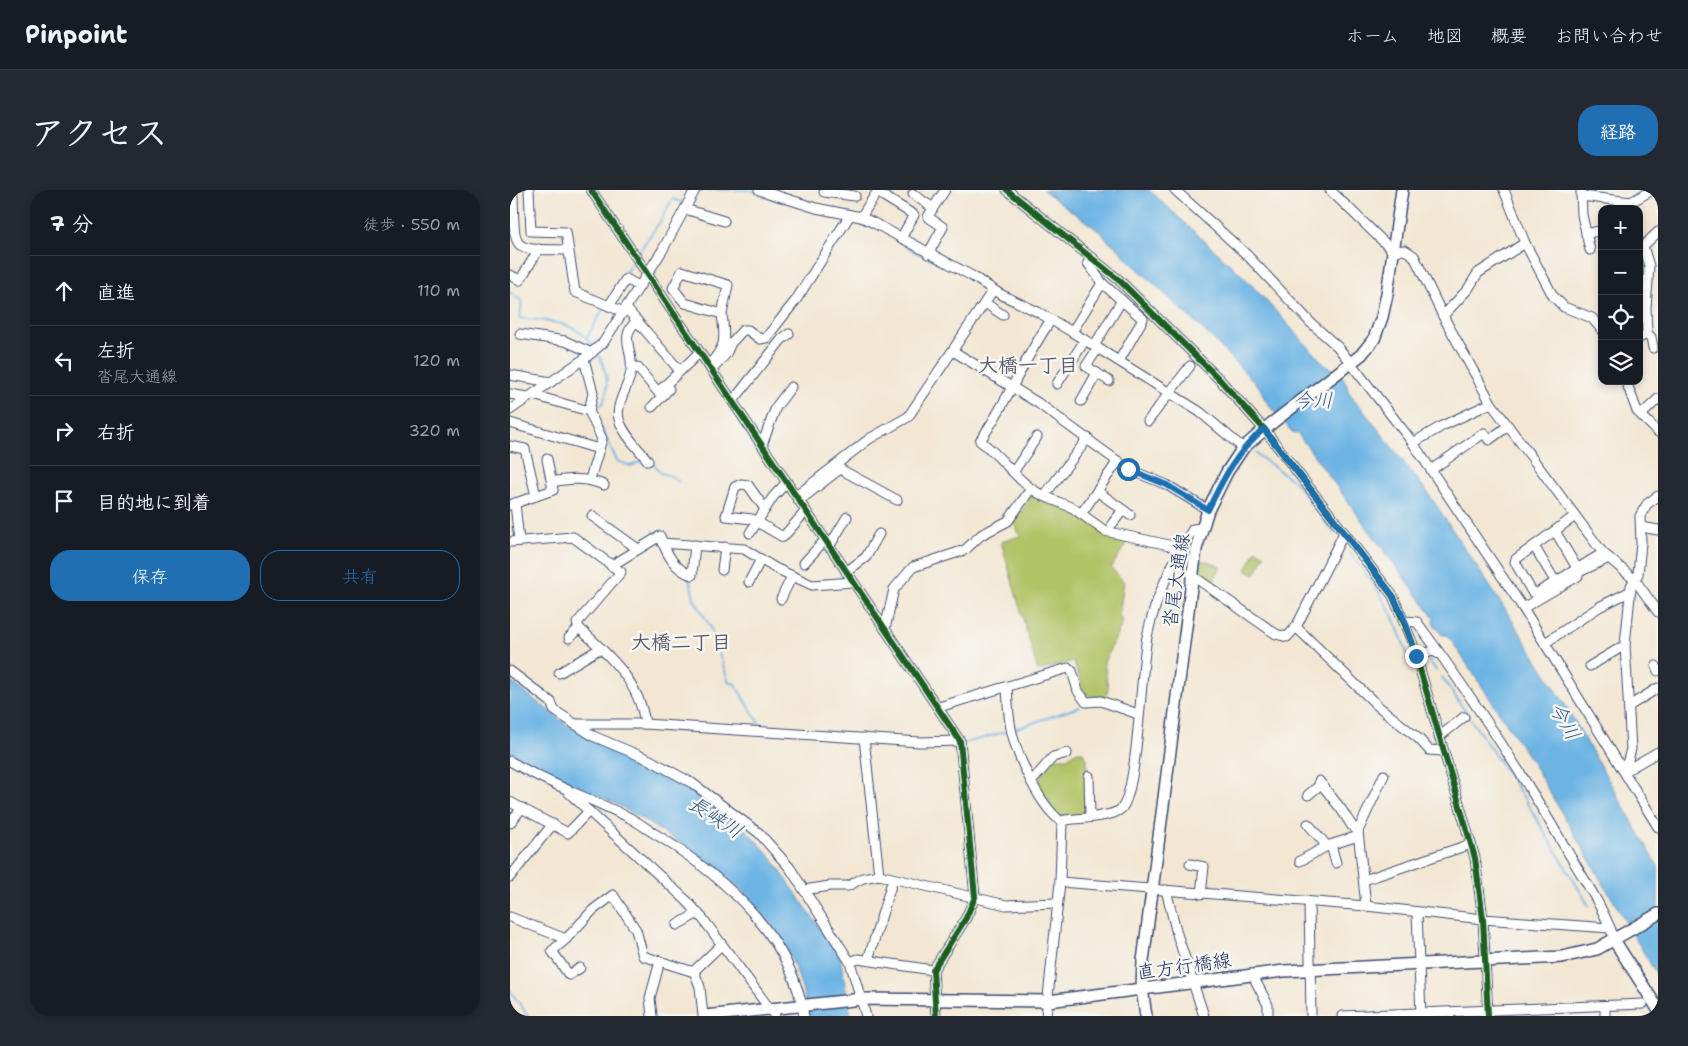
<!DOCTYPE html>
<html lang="ja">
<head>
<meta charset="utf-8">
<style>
	:root { --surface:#171b24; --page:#242831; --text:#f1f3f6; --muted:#9ea1a6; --line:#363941; --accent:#1f6fb2 }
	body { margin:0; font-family:"Shantell Sans","Klee One",sans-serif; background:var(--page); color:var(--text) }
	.controls { position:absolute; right:15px; top:15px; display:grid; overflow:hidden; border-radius:10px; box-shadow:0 2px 8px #0003 }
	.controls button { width:45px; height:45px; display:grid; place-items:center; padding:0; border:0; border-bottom:1px solid var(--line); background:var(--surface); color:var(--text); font:25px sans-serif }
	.stop { position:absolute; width:15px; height:15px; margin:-11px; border:4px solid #1f6fb2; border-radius:50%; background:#fff }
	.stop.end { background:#1f6fb2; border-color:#fff; box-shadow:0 1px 5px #0008 }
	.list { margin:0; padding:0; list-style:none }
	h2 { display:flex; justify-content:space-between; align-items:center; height:65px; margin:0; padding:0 20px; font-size:21px }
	h2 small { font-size:16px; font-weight:400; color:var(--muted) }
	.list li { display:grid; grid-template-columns:32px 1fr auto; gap:15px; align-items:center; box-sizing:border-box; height:70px; padding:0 20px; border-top:1px solid var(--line) }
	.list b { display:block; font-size:19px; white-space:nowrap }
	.list p { margin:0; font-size:16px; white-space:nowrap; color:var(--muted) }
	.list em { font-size:16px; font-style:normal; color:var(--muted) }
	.actions { display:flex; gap:10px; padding:15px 20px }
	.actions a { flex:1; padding:11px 0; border:1px solid var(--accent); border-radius:20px; text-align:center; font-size:18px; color:var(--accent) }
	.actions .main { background:var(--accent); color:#fff }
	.icon { flex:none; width:28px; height:28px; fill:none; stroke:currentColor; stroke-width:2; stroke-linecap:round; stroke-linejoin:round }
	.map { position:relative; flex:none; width:1148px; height:826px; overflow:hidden; border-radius:20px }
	header { display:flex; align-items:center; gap:30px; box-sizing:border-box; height:70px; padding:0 25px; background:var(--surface); border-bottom:1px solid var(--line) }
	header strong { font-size:24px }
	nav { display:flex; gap:28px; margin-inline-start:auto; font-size:18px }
	.intro { display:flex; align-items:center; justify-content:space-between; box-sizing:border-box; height:120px; padding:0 30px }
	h1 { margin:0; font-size:35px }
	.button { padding:12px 22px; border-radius:20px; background:var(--accent); color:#fff; font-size:18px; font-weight:700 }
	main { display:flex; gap:30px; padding:0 30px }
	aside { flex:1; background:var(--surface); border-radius:20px; box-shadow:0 2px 8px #0003 }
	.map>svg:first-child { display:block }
	.green { fill:#b2c366; stroke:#667962 }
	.water { fill:#6cb4e4; stroke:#4472a1 }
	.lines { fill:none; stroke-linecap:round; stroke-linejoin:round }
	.stream { stroke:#6cb4e4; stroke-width:2 }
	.minor-casing { stroke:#3b4b70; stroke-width:11 }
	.major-casing { stroke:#3b4b70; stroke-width:14 }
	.minor { stroke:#fff; stroke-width:9 }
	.major { stroke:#fff; stroke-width:11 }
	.cycleway-casing { stroke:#f6f6f2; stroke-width:9 }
	.cycleway { stroke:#1b5e20; stroke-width:6 }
	.route { stroke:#1f6fb2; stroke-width:6 }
	.labels { text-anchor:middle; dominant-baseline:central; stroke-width:5; stroke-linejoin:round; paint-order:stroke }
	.street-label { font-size:19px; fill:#1b2f5e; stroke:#f6f6f2 }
	.neighbourhood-label { font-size:20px; font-weight:bold; fill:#5c5a6e; stroke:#f6f6f2 }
	.water-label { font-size:20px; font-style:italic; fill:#335786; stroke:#f6f6f2 }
</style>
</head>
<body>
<header>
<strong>Pinpoint</strong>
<nav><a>ホーム</a><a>地図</a><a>概要</a><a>お問い合わせ</a></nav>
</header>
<div class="intro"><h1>アクセス</h1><a class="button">経路</a></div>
<main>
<aside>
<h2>7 分<small>徒歩 · 550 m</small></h2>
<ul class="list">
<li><svg class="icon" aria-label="ahead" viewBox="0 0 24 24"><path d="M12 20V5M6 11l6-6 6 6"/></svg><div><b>直進</b></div><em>110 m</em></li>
<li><svg class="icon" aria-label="left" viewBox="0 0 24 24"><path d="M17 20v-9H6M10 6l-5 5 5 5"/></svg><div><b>左折</b><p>沓尾大通線</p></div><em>120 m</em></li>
<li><svg class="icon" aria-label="right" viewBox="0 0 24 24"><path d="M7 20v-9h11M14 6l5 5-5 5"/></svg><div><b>右折</b></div><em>320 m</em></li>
<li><svg class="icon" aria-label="arrive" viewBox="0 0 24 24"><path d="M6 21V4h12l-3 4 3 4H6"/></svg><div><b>目的地に到着</b></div></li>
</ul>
<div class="actions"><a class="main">保存</a><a>共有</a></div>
</aside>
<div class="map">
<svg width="1148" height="826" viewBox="0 0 1148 826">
	<rect width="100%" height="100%" fill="#f6f6f2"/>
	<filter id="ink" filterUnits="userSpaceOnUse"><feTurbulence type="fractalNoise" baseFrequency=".02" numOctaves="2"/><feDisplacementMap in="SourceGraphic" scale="10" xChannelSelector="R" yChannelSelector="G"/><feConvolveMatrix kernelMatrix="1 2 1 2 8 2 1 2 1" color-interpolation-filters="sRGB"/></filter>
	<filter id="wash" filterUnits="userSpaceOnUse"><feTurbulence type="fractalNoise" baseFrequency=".0096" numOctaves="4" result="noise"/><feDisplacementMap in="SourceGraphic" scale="20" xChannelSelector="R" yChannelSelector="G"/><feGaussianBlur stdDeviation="1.12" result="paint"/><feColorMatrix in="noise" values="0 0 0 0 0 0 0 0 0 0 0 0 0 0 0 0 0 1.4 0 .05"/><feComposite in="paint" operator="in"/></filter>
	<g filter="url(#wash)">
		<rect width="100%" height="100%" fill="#f3e7d3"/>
		<g class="green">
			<polygon points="521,306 550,313 619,349 601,378 614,392 609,426 613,432 594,472 598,498 596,508 576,505 563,471 528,481 491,352 510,346 504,333"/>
			<polygon points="746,360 755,365 745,384 736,380"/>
			<polygon points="690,371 698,371 711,377 702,394 688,387"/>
			<polygon points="566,562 573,562 577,568 577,625 547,627 527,591 546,568 557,568"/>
		</g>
		<g class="water">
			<path d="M533,0H639L737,90L816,176C828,180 837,188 838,201L918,303L993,416L1053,511L1148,676V787L1022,572L941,450L936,445H932L923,433L924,428L788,244L782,242L755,210L750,198L699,145L612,64C609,55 596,53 593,44Z"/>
			<path d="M0,491L59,536L178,599L234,638L258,663L330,767L341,826H298C284,737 225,686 152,642C138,633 125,624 110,616C75,598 32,585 0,563Z"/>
		</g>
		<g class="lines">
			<g class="stream">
				<polyline points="187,3 195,0 239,0 246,2"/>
				<polyline points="260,8 270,11"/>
				<polyline points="342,30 354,33"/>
				<polyline points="392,53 405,62 431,74"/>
				<polyline points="128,63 151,30 162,9 175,13"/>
				<polyline points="113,87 124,69"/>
				<path d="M0,103L12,111L10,128C40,132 65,130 83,156"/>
				<polyline points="77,147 95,116"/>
				<path d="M87,162C96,177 101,197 93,213L86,218L84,221L107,271L121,276L134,270"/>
				<polyline points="745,263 785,292 824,343"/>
				<polyline points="141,270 151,283 161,286 169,292"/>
				<polyline points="143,340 146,345"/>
				<path d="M840,363C872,403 885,424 900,473"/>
				<polyline points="176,386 181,394 184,409 200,436 219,493 224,493 253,539"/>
				<polyline points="916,466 926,480"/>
				<polyline points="932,487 1016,611 1079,716"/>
				<polyline points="120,538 181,541"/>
				<polyline points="505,539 569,517"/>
				<polyline points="452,554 498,541"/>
				<polyline points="0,800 18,826"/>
			</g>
		</g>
	</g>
	<g filter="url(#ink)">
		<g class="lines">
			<defs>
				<g id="minor">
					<polyline points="19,0 21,41 56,42 65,102 114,122"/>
					<polyline points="81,0 450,551 465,707 456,728 423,780 426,826"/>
					<polyline points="249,0 306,18 351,27 364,33 462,86 490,104 528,122 562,142 690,222 733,258"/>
					<polyline points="497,0 609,90 710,190 754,239 883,406 902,452 965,668 973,729 978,826"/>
					<polyline points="665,0 737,65 801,133 828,157 903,253 1013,418 1148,637"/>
					<polyline points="820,0 883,61 895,60 904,66 933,126 981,213 1093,363 1125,390 1148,422"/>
					<polyline points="994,0 1015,53 1043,106 1054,117 1082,128 1092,140"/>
					<polyline points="1071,0 1072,25 1080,60"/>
					<polyline points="314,2 345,6"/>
					<path d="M0,3L3,5C5,64 0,59 58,60"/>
					<polyline points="403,4 423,18 435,0"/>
					<polyline points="1071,6 1121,12"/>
					<polyline points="175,19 214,31"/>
					<polyline points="1115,19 1121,12 1142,0"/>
					<polyline points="351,27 367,2 404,25 391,48"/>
					<polyline points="1076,44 1092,40"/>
					<polyline points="418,64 433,37 418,27 423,18"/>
					<polyline points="583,68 578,73 592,93 633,129 609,171"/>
					<polyline points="0,85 10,90 29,59"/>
					<polyline points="475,113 493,125"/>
					<polyline points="99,116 116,89 129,96"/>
					<polyline points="116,118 170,181"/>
					<polyline points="933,126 958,99 968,83 1015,53"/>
					<path d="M541,130C514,168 497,213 470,251C493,267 509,295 534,306L578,248"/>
					<path d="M127,131C108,147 124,160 121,181C119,197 105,213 109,229C113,244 129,259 138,271"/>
					<polyline points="562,142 592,93"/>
					<polyline points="10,144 55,151 82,163"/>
					<polyline points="1137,144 1141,147 1143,158"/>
					<polyline points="1129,148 1137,144 1136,118 1139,76 1133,56 1148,42"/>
					<polyline points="584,156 612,110"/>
					<polyline points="588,158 576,176 599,191"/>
					<polyline points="443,161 528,213 618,279 657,295 698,320"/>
					<polyline points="74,169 83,203 79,221"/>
					<path d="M199,175C217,155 215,150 212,124L175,113L163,98L172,81L218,95L212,124"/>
					<polyline points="122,179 127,177 148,202 190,162"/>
					<polyline points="202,180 216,164 221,153 233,140 238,140 250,149 256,148 286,110 340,25"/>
					<polyline points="0,185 41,192"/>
					<polyline points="1116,191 1127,221 1148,242"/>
					<polyline points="547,194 575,150"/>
					<polyline points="0,204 17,207"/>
					<polyline points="223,211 272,149 279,144"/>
					<polyline points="571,211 587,183"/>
					<polyline points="142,217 159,199"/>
					<polyline points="0,220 74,169 93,153 152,61 185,0"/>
					<polyline points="1131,225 1148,209"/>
					<polyline points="638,231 680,176"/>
					<polyline points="0,233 89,259 92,249 79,221 23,205"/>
					<polyline points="903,253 932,236 981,213"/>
					<polyline points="252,255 266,217 281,197"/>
					<polyline points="0,256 15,259 26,306"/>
					<polyline points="921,280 974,243 979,250 998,236"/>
					<polyline points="504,281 527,247"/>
					<polyline points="80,289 89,259"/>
					<path d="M42,292C61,288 76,288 94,295"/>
					<polyline points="587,301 620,325"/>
					<polyline points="286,306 359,249 398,227 483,100"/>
					<polyline points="534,306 563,318 595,341 659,355 670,361"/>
					<polyline points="289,311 330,279 387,310"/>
					<polyline points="5,313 9,351"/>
					<polyline points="0,315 43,300 37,269"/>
					<polyline points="255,319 238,295 231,294 225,297 216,326 242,329 273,347 296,321"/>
					<polyline points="571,324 608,271"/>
					<polyline points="82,326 128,359"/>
					<polyline points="1065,326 1006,369 1005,372 1022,402 1027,403 1093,363"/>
					<polyline points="602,334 613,320"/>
					<polyline points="1131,337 1148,340"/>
					<polyline points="1045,341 1067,378"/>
					<polyline points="240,343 263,307 277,292"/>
					<path d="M0,352L63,347L111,382L67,433L69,438C99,465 130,492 135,534"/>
					<polyline points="152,353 234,359 265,378 302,395 343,392"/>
					<polyline points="1024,356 1045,391"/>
					<polyline points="319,357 337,327"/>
					<polyline points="294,373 315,350"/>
					<path d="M101,376L150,346C156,362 164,380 182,385L185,355"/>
					<polyline points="212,380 215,357"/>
					<polyline points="336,382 356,367 369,344"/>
					<polyline points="683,386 766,444 777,447 786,437 834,343"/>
					<polyline points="239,392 251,369"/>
					<polyline points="271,409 282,386"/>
					<polyline points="1013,418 1068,386 1069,382 1099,368"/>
					<path d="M895,431L907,432C960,504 1011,581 1056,659C1072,686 1091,714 1102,743"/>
					<polyline points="786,437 868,516 909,549 919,560 933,561"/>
					<polyline points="375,439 384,399 403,377 455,360 471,345 498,331 520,300"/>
					<polyline points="59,448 69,438"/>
					<polyline points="1035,453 1089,417 1121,401"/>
					<polyline points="906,466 923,461 929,464"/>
					<polyline points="1080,476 1115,455"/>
					<polyline points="1146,476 1148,481"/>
					<polyline points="0,481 41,512 44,520 83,546 140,570 182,593 249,643 280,678 340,772 356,826"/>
					<polyline points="49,483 91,458"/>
					<path d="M497,497C498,511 498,528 502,543C508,568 530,617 552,632"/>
					<polyline points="1119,516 1148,498"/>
					<polyline points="429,517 558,478 562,481 568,501 576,512 591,511 628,524"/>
					<polyline points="64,534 135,534 410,552 450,551"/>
					<polyline points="929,547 954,527"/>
					<polyline points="354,548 369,685"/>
					<path d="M0,571C38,594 80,608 120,628C131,634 141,642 152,648C217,690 281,746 294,826"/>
					<polyline points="1115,581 1121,559 1115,455 1121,396 1128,384 1131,353 1130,326 1137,314 1148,306"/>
					<polyline points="1115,581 1148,562"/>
					<polyline points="579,586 580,627"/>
					<polyline points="522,591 543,567 557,563"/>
					<polyline points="809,591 831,619 842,636 848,641"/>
					<polyline points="59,603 177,711 193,729 265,826"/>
					<polyline points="798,605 811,594"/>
					<polyline points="0,612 58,643 79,621"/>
					<path d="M552,632L555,630C569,628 601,628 611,619C628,603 631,478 637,447C645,408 662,372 683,339L691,338"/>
					<polyline points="0,633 12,618"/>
					<polyline points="798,634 817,656 848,646"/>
					<polyline points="821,655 826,673"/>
					<polyline points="790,671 817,656"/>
					<polyline points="680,674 694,677 691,704"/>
					<polyline points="0,687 43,634"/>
					<polyline points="854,690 961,654"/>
					<polyline points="550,692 856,716 973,729 1100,738"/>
					<polyline points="294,700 320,696 338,696 353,688 369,685 496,715 547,713"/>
					<polyline points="656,700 667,744 694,826"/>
					<polyline points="799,712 801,826"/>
					<polyline points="856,716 848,641 874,585"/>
					<polyline points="907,722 911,826"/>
					<polyline points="0,727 56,749 83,720 103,705 126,740 133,766 184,782"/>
					<polyline points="167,735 188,723"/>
					<polyline points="56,749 42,761 59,785 70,778"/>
					<polyline points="358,770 383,689"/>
					<polyline points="340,772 348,769 423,780"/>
					<polyline points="742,784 758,815 758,826"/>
					<polyline points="1095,816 1095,826"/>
					<polyline points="0,819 4,826"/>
					<polyline points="142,826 140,808 150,771"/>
					<polyline points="193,826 190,797 184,781 211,755"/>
					<polyline points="536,826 550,692 552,632"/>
					<polyline points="832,826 1133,814"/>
				</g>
				<g id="major">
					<polyline points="1104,750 1148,819"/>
					<polyline points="195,826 352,809 538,811 774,781 1052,767 1087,759 1148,724"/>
					<polyline points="636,826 632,799 633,771 686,359 698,320 717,282 733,258 762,233 851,165 864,149 872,127 877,104 892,0"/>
				</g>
			</defs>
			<use href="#minor" class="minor-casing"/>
			<use href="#major" class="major-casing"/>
			<use href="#minor" class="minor"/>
			<use href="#major" class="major"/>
			<defs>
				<g id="cycleway">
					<polyline points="81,0 450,551 465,707 456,728 423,780 426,826"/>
					<polyline points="497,0 609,90 710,190 754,239 883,406 902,452 965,668 973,729 978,826"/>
				</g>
			</defs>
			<use href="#cycleway" class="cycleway-casing"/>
			<use href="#cycleway" class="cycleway"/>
		</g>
	</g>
	<g class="lines" filter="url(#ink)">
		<path class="route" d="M618,279L657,295L698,320C713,289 727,261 754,239L883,406L895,431L906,466"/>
	</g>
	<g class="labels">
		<g class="street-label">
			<text transform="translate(666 390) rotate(-82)">沓尾大通線</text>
			<text transform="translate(674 776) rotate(-8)">直方行橋線</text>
		</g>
		<g class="neighbourhood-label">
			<text x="518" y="175">大橋一丁目</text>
			<text x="171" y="452">大橋二丁目</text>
		</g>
		<g class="water-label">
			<text x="803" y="210">今川</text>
			<text transform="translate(1055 531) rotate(60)">今川</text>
			<text transform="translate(206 627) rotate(33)">長峡川</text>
		</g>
	</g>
</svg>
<div class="controls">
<button>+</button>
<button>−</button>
<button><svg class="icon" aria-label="locate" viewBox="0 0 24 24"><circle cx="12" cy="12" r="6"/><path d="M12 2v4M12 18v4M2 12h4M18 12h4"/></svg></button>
<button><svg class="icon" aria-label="layers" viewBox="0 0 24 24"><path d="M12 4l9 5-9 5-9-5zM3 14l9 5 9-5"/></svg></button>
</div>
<div class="stop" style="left:618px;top:279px"></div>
<div class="stop end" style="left:906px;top:466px"></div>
</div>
</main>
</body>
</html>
